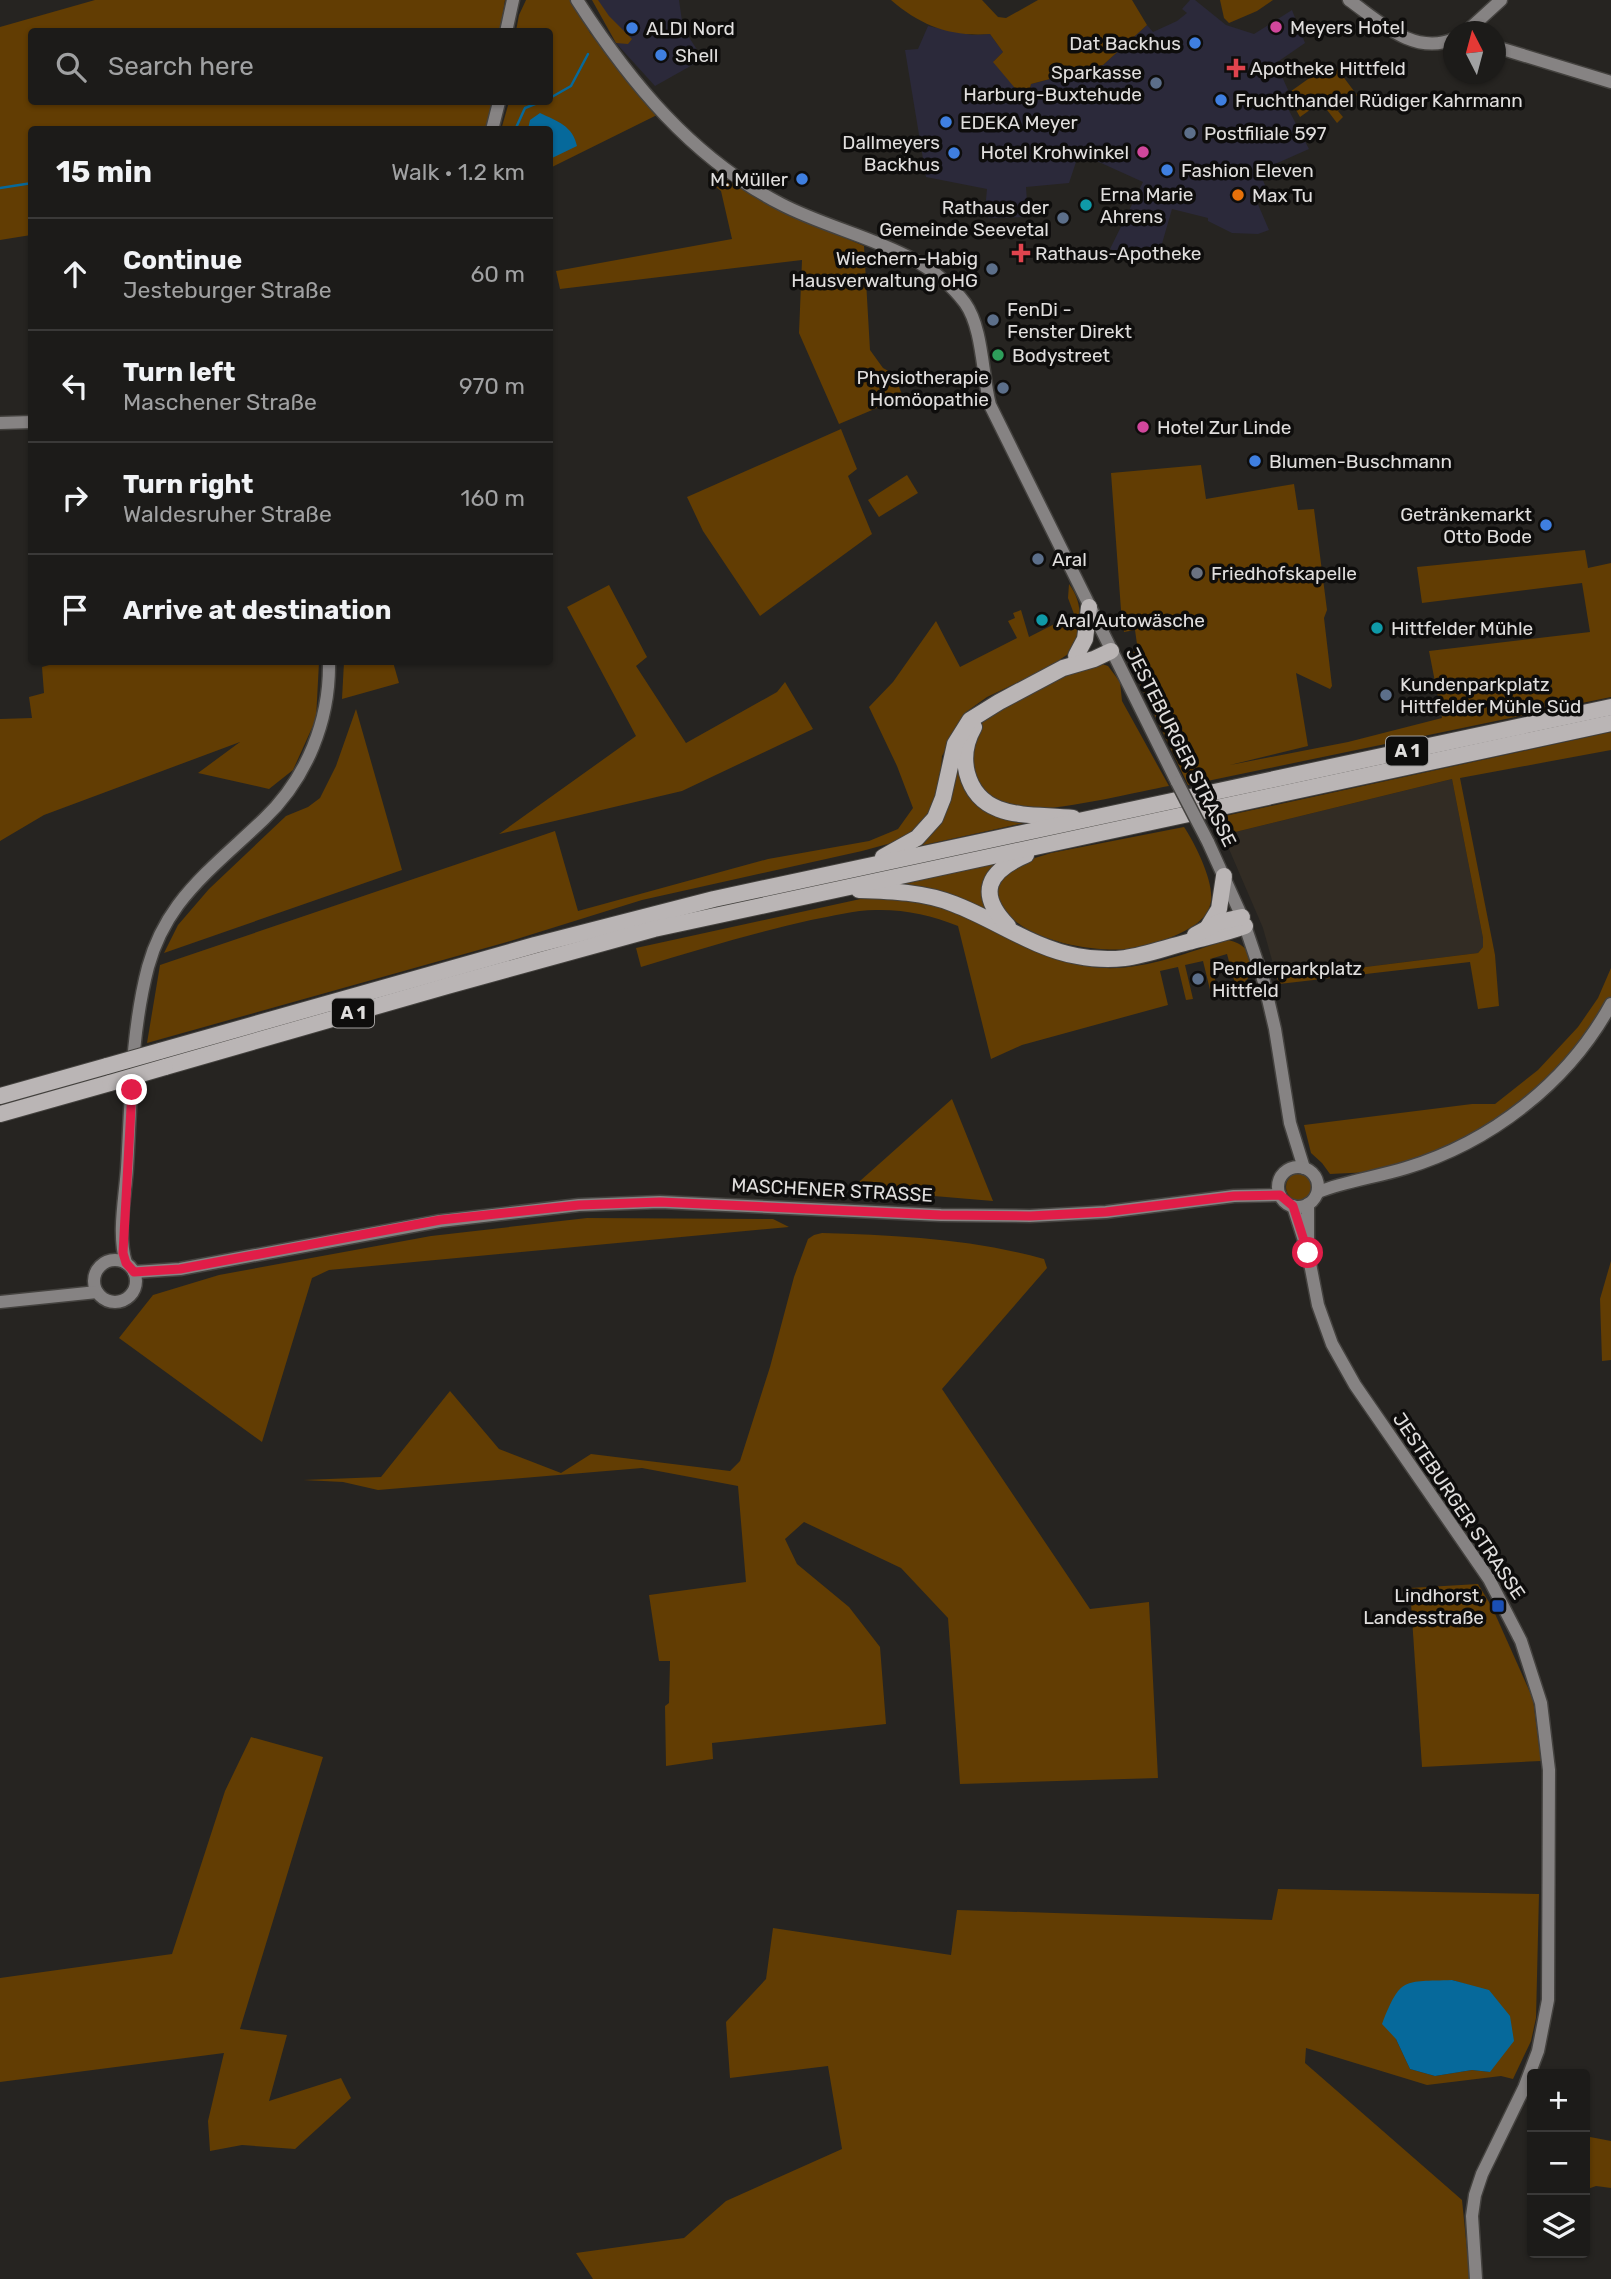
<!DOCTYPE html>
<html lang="en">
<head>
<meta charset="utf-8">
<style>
	:root { --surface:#1c1b19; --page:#252422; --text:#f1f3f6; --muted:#a0a1a2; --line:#3a3938 }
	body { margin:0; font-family:Rubik,sans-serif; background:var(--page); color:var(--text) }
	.controls { position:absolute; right:21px; bottom:21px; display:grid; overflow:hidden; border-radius:7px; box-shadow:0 2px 5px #0004 }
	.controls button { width:63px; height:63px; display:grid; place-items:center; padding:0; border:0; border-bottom:2px solid var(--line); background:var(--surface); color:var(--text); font:35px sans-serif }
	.compass { position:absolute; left:1443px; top:21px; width:63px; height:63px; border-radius:50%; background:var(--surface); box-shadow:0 2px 5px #0004; rotate:354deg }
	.stop { position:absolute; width:21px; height:21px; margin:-16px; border:5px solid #e11d48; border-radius:50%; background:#fff }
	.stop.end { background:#e11d48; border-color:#fff; box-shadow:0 2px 7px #0008 }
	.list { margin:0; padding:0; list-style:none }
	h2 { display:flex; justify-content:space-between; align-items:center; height:91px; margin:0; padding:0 28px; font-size:30px }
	h2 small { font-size:23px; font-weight:400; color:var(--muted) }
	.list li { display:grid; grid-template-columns:46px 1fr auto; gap:21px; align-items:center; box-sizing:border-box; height:112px; padding:0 28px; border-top:2px solid var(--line) }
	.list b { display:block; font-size:26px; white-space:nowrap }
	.list p { margin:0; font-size:23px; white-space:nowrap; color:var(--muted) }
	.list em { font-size:23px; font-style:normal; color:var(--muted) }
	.icon { flex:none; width:38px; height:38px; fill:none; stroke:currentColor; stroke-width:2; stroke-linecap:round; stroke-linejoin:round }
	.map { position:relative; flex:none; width:1611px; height:2279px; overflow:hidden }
	.search { position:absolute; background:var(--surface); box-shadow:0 2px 5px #0004; left:28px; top:28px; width:525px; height:77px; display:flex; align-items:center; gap:18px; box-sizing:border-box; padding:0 24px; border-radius:7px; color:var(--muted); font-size:26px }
	.panel { position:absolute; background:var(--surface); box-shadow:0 2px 5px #0004; left:28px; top:126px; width:525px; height:539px; border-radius:7px }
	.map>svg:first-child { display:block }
	.commercial { fill:#2b293a }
	.built { fill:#322c24 }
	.green { fill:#623d03; fill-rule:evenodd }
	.water { fill:#06699b }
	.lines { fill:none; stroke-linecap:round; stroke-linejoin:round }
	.stream { stroke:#06699b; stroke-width:2.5 }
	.secondary-casing { stroke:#44423f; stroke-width:15 }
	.highway-casing { stroke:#44423f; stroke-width:18 }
	.secondary { stroke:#868383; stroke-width:12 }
	.highway { stroke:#bab5b5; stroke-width:16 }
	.secondary-bridge-casing { stroke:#44423f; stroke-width:15; stroke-linecap:butt }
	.highway-bridge-casing { stroke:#44423f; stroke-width:18; stroke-linecap:butt }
	.secondary-bridge { stroke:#868383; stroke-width:12 }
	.highway-bridge { stroke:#bab5b5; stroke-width:16 }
	.route { stroke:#e11d48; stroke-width:9 }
	.hotel-dot { fill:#d1479c; stroke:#0e0d0c; stroke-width:2.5 }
	.shop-dot { fill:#3f7fe0; stroke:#0e0d0c; stroke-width:2.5 }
	.health-dot { fill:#e0444e; stroke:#0e0d0c; stroke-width:2.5 }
	.service-dot { fill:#5c6f8a; stroke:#0e0d0c; stroke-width:2.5 }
	.food-dot { fill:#e8710a; stroke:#0e0d0c; stroke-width:2.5 }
	.culture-dot { fill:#0f9aa8; stroke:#0e0d0c; stroke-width:2.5 }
	.leisure-dot { fill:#2e9e5b; stroke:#0e0d0c; stroke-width:2.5 }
	.worship-dot { fill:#6b7280; stroke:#0e0d0c; stroke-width:2.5 }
	.transit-dot { fill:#1a4fb4; stroke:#0e0d0c; stroke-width:2.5 }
	.labels { text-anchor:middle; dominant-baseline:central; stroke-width:7; stroke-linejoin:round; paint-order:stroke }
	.shield { fill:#0e0d0c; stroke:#a19f9e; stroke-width:2 }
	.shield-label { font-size:18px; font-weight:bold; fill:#e0dedd }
	.poi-label { font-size:19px; fill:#e0dedd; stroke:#0e0d0c; text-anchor:start }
	.street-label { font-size:19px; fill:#e0dedd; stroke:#0e0d0c }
</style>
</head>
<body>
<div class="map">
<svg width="1611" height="2279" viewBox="0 0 1611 2279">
	<rect width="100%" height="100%" fill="#262421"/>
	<g class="commercial">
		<polygon points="592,0 679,0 683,28 703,59 655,86 616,43"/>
		<polygon points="1190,0 1195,0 1226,25 1254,34 1292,10 1305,43 1276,63 1288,90 1281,95 1309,149 1259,171 1270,197 1257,202 1269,230 1258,234 1232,233 1208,221 1208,218 1172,209 1157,261 1130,258 1110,249 1143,182 1079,153 1069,183 1026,187 1028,217 988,218 989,211 985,210 987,189 926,177 905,50 918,49 928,26 972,35 990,34 1003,52 994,61 1028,97 1031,84 1103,65 1147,25 1153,32 1177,21 1187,13 1182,9"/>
	</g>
	<polygon class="built" points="1452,779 1483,938 1483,947 1478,953 1277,978 1263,928 1223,835"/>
	<g class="green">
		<polygon points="95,0 505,0 500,31 32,32 32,102 493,102 486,129 32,130 31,235 0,240 0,27"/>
		<polygon points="526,0 573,0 590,33 657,115 550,168 550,130 501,130 509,102 550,102 550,32 516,31 519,15"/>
		<polygon points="592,0 598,0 609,16 632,39 628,44 616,43"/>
		<path d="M891,0H982L998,17L1006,18L1038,0H1132L1147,25L1103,65L1031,84L1028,97L1024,99L993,62L1003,52L990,34C951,37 921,26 891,0Z"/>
		<polygon points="1220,0 1273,0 1257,11 1229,23 1224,18"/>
		<polygon points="1332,62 1357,95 1338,111 1343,117 1337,123 1321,102 1300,117 1287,94"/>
		<polygon points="716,169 803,220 864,246 870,350 883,368 894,374 903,397 839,424 799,333 802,260 560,289 556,271 732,239 721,191 708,181"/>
		<polygon points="841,429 857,469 848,476 872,534 760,616 703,531 687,497"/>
		<polygon points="1201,465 1206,499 1294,484 1298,510 1314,509 1327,610 1324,618 1332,686 1330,689 1296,673 1308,746 1230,765 1348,742 1442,718 1429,651 1590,632 1582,583 1422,603 1417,567 1585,550 1588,568 1611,563 1611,697 1188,785 1125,653 1138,651 1135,630 1124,632 1121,610 1111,473"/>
		<polygon points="907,475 918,493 879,517 868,500"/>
		<path d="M1069,584C1085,605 1080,627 1074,650L1046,669L987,697L966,712L942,756L940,782L933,808L924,821L914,831L895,842L862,851L642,900L507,942L147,1043L160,965L555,831L578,911L768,859L869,841L898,829L913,808L897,766L869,707L893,682L936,621L960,667L1017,638L1008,621L1015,618L1013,613L1021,610L1029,637L1074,614L1068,598Z"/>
		<polygon points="609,585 647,657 636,666 686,743 777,692 785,682 813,729 682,791 499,834 636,736 567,607"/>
		<polygon points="60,662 319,662 316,719 293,770 269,789 198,773 240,742 44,815 0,841 0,719 32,718 29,697 44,693 42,667"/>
		<polygon points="344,662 393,662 399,683 342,699"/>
		<path d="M1102,664L1108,666L1120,682L1122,701L1169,786C1134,792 1036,818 1006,806C990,799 981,788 975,772C969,757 971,735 983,722C997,707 1081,666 1102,664Z"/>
		<polygon points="356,709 402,870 164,953 178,925 209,889 286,816 308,807 320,798 336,766"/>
		<polygon points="1611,732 1611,750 1460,778 1495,955 1499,1006 1478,1009 1470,962 1279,984 1277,978 1478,953 1483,947 1483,938 1452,779 1223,835 1211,819"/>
		<polygon points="957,748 974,793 1037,820 910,848 922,837"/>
		<path d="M1184,827C1195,843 1214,882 1211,901C1208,920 1190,929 1174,936C1159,942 1144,948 1128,949C1089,953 997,937 996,886L1015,864L1051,853Z"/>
		<polygon points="996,863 991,911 889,886"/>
		<path d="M865,898C910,898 943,904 984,923C995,929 1005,937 1016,943C1042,956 1074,966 1103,968C1146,970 1188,952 1228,940C1254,945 1264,974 1236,987L1227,954L1210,959L1218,992L1211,994L1203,961L1185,965L1193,999L1186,1000L1178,967L1160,971L1168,1005L1022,1045L991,1059L958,926C933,916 908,910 880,910C858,909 833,916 811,920C754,933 697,950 641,967L636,948Z"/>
		<polygon points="1611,968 1611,999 1589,1032 1529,1098 1485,1129 1440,1153 1371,1172 1330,1174 1322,1163 1311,1153 1304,1125 1472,1104 1495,1104 1538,1070 1578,1027 1598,998"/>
		<polygon points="952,1099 993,1201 851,1189"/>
		<circle cx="1300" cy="1187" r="14"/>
		<polygon points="587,1218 773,1219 789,1227 329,1270 312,1278 262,1442 119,1338 153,1295 219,1275 431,1236"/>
		<path d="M822,1233C896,1235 973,1239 1044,1259L1047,1268L942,1389L1090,1609L1149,1602L1158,1778L960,1784L948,1618L901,1568L804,1522L785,1539L797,1564L849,1607L880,1647L886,1724L712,1743L713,1759L666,1766L665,1706L669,1703L670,1661H659L649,1595L746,1582L738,1486L642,1468L378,1490L343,1482L303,1480L381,1477L450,1391L499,1449L561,1473L591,1454L730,1471L740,1461L770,1367L794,1277L808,1239L814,1235Z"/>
		<polygon points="1611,1261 1611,1360 1602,1361 1600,1299"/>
		<polygon points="1478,1584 1492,1607 1533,1699 1541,1761 1422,1767 1410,1588"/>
		<polygon points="251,1737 323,1757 240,2029 287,2035 269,2101 341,2078 351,2098 295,2149 242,2145 210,2151 208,2121 224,2053 0,2082 0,1978 172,1954 225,1791"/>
		<path d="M1278,1889L1539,1894L1536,2018L1531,2041L1513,2079L1501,2076L1427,2085L1306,2048L1305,2063L1462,2200L1470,2279H593L576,2253L684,2238L726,2201L842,2149L828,2066L730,2078L726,2022L766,1979L773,1928L951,1955L957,1910L1272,1920ZM1452,1980L1468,1985L1490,2072L1472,2070L1435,2076L1410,2069L1396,2039Z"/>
		<polygon points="1585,2136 1611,2141 1611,2188 1596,2186 1585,2190"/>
	</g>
	<g class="water">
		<path d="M540,113C557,121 573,126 577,146L550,159V130L528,129L530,120Z"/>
		<path d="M1452,1980L1489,1990L1510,2016L1514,2041L1490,2072L1472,2070L1435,2076L1410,2069L1396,2039L1382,2024C1401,1976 1403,1982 1452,1980Z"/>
	</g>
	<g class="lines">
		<g class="stream">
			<polyline points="550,98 571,86 588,54"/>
			<polyline points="515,130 525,108 540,102"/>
			<polyline points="0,188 32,183"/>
		</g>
		<defs>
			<g id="secondary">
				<path d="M577,0C630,82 692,158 781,204C842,236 922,245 965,303C983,328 982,375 990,405L1177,782"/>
				<path d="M1349,0C1380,22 1414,56 1454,39"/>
				<polyline points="506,32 513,0"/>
				<polyline points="1466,32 1501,0"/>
				<polyline points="1496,47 1611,82"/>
				<polyline points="492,130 499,102"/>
				<polyline points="0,423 32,422"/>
				<polyline points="1208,842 1242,917 1264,982 1275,1029 1290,1123 1304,1168"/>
				<circle cx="1298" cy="1187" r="20"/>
				<path d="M1318,1192C1346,1181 1377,1177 1406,1168C1491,1142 1568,1083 1611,1004"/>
				<polyline points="1293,1206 1308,1253 1318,1305 1332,1344 1355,1385 1489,1579 1521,1641 1541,1703 1549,1770 1548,2000 1538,2051 1524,2088 1482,2174 1475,2195 1472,2216 1476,2279"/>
				<polyline points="1308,1238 1308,1204"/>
				<circle cx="115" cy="1281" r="21"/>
				<path d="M126,1263C117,1234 125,1198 127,1168C131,1102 131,1032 148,967C154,945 164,924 178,905C202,873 235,847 264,819C307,778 330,720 329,662"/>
				<polyline points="134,1272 180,1269 440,1221 579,1205 660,1202 941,1215 1030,1216 1106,1212 1234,1196 1280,1195"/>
				<polyline points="0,1302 97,1292"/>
			</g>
			<g id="highway">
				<polyline points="1076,656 1085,639 1089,607"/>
				<path d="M974,727C966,741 963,757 967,773C980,823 1034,813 1073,818"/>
				<polyline points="883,857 917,838 935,818 943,798 955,744 970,720 999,702 1063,668 1094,659 1111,651"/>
				<path d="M859,890C891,891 924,892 954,904C996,920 1033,948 1077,956C1123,965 1146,953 1188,942C1207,937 1226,933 1245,926"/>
				<path d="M1008,926C976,893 988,871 1026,855"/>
				<polyline points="1208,927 1219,909 1224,876"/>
				<polyline points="1195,935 1219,922 1242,917"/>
				<polyline points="160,1051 535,945 714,899 1611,707"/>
				<polyline points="165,1067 447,986 654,929 1611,723"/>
				<polyline points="0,1096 107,1066"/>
				<polyline points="0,1114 110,1083"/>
			</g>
		</defs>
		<use href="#secondary" class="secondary-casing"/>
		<use href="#highway" class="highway-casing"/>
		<use href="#secondary" class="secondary"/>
		<use href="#highway" class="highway"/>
		<defs>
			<polyline id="secondary-bridge" points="1177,782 1208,842"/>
			<g id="highway-bridge">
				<polyline points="107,1066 160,1051"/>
				<polyline points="110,1083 165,1067"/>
			</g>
		</defs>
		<use href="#secondary-bridge" class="secondary-bridge-casing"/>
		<use href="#highway-bridge" class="highway-bridge-casing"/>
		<use href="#secondary-bridge" class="secondary-bridge"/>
		<use href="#highway-bridge" class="highway-bridge"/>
	</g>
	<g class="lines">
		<polyline class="route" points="132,1090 123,1253 126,1263 134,1272 180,1269 440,1220 579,1205 660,1202 940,1215 1030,1216 1106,1212 1234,1196 1280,1195 1293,1206 1308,1253"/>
	</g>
	<g class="hotel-dot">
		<circle cx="1276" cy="27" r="7"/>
		<circle cx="1143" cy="152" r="7"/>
		<circle cx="1143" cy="427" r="7"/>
	</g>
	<g class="shop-dot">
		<circle cx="632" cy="28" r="7"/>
		<circle cx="1195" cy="43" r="7"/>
		<circle cx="661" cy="55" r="7"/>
		<circle cx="1221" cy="100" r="7"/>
		<circle cx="946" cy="122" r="7"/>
		<circle cx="954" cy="153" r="7"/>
		<circle cx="1167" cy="170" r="7"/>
		<circle cx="802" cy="179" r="7"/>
		<circle cx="1255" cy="461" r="7"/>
		<circle cx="1546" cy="525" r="7"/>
	</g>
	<g class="health-dot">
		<path d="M1232.5 57.5h7v7h7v7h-7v7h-7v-7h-7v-7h7z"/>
		<path d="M1017.5 242.5h7v7h7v7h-7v7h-7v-7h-7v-7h7z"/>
	</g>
	<g class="service-dot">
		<circle cx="1156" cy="83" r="7"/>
		<circle cx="1190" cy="133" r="7"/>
		<circle cx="1063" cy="218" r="7"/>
		<circle cx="992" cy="269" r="7"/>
		<circle cx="993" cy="320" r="7"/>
		<circle cx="1003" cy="388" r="7"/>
		<circle cx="1038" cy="559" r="7"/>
		<circle cx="1386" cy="695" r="7"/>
		<circle cx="1198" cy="979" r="7"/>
	</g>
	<circle class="food-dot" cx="1238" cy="195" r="7"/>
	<g class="culture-dot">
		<circle cx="1086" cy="205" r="7"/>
		<circle cx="1042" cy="620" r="7"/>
		<circle cx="1377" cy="628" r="7"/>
	</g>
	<circle class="leisure-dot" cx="998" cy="355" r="7"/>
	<circle class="worship-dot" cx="1197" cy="573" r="7"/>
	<rect class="transit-dot" x="1491" y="1599" width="14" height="14" rx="3.5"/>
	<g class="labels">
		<g class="shield">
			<rect x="1386" y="736.5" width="42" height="29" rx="5"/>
			<rect x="332" y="998.5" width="42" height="29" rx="5"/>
		</g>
		<g class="shield-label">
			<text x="1407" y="751">A 1</text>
			<text x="353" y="1013">A 1</text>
		</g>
		<g class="poi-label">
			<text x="1290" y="27">Meyers Hotel</text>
			<text x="646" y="28">ALDI Nord</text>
			<text x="1181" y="43" text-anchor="end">Dat Backhus</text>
			<text x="675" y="55">Shell</text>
			<text x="1250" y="68">Apotheke Hittfeld</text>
			<text x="1142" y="72" text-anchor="end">Sparkasse<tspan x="1142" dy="22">Harburg-Buxtehude</tspan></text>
			<text x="1235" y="100">Fruchthandel Rüdiger Kahrmann</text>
			<text x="960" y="122">EDEKA Meyer</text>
			<text x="1204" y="133">Postfiliale 597</text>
			<text x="940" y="142" text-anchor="end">Dallmeyers<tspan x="940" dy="22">Backhus</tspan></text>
			<text x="1129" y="152" text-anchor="end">Hotel Krohwinkel</text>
			<text x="1181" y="170">Fashion Eleven</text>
			<text x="788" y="179" text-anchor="end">M. Müller</text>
			<text x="1100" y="194">Erna Marie<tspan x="1100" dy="22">Ahrens</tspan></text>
			<text x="1252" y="195">Max Tu</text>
			<text x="1049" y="207" text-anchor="end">Rathaus der<tspan x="1049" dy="22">Gemeinde Seevetal</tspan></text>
			<text x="1035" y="253">Rathaus-Apotheke</text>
			<text x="978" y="258" text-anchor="end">Wiechern-Habig<tspan x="978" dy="22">Hausverwaltung oHG</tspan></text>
			<text x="1007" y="309">FenDi -<tspan x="1007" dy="22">Fenster Direkt</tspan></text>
			<text x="1012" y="355">Bodystreet</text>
			<text x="989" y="377" text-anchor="end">Physiotherapie<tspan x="989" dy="22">Homöopathie</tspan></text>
			<text x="1157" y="427">Hotel Zur Linde</text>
			<text x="1269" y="461">Blumen-Buschmann</text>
			<text x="1532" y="514" text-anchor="end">Getränkemarkt<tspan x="1532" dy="22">Otto Bode</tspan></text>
			<text x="1052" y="559">Aral</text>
			<text x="1211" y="573">Friedhofskapelle</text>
			<text x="1056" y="620">Aral Autowäsche</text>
			<text x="1391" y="628">Hittfelder Mühle</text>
			<text x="1400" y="684">Kundenparkplatz<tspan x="1400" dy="22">Hittfelder Mühle Süd</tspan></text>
			<text x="1212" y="968">Pendlerparkplatz<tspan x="1212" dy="22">Hittfeld</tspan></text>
			<text x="1484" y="1595" text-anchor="end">Lindhorst,<tspan x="1484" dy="22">Landesstraße</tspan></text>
		</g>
		<g class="street-label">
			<text transform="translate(1181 747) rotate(63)">JESTEBURGER STRASSE</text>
			<text transform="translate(832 1190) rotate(3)">MASCHENER STRASSE</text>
			<text transform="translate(1459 1506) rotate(56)">JESTEBURGER STRASSE</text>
		</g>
	</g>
</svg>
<div class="controls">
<button>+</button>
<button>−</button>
<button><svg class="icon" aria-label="layers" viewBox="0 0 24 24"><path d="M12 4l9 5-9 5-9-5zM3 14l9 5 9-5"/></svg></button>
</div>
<svg class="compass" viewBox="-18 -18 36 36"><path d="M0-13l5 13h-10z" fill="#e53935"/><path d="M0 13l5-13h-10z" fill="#a0a1a2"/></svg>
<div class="stop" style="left:1308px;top:1253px"></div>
<div class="stop end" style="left:132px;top:1090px"></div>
<div class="search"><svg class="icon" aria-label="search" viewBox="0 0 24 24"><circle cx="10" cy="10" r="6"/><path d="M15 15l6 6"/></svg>Search here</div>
<section class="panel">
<h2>15 min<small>Walk · 1.2 km</small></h2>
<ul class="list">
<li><svg class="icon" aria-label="ahead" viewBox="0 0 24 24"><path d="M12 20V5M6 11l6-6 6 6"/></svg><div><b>Continue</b><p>Jesteburger Straße</p></div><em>60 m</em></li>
<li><svg class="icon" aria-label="left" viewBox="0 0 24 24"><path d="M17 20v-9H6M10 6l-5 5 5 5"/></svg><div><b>Turn left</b><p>Maschener Straße</p></div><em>970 m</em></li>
<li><svg class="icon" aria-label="right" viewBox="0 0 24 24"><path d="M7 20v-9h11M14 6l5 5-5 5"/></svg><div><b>Turn right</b><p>Waldesruher Straße</p></div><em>160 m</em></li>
<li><svg class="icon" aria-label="arrive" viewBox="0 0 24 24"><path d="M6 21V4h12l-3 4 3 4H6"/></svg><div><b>Arrive at destination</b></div></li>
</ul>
</section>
</div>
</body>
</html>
